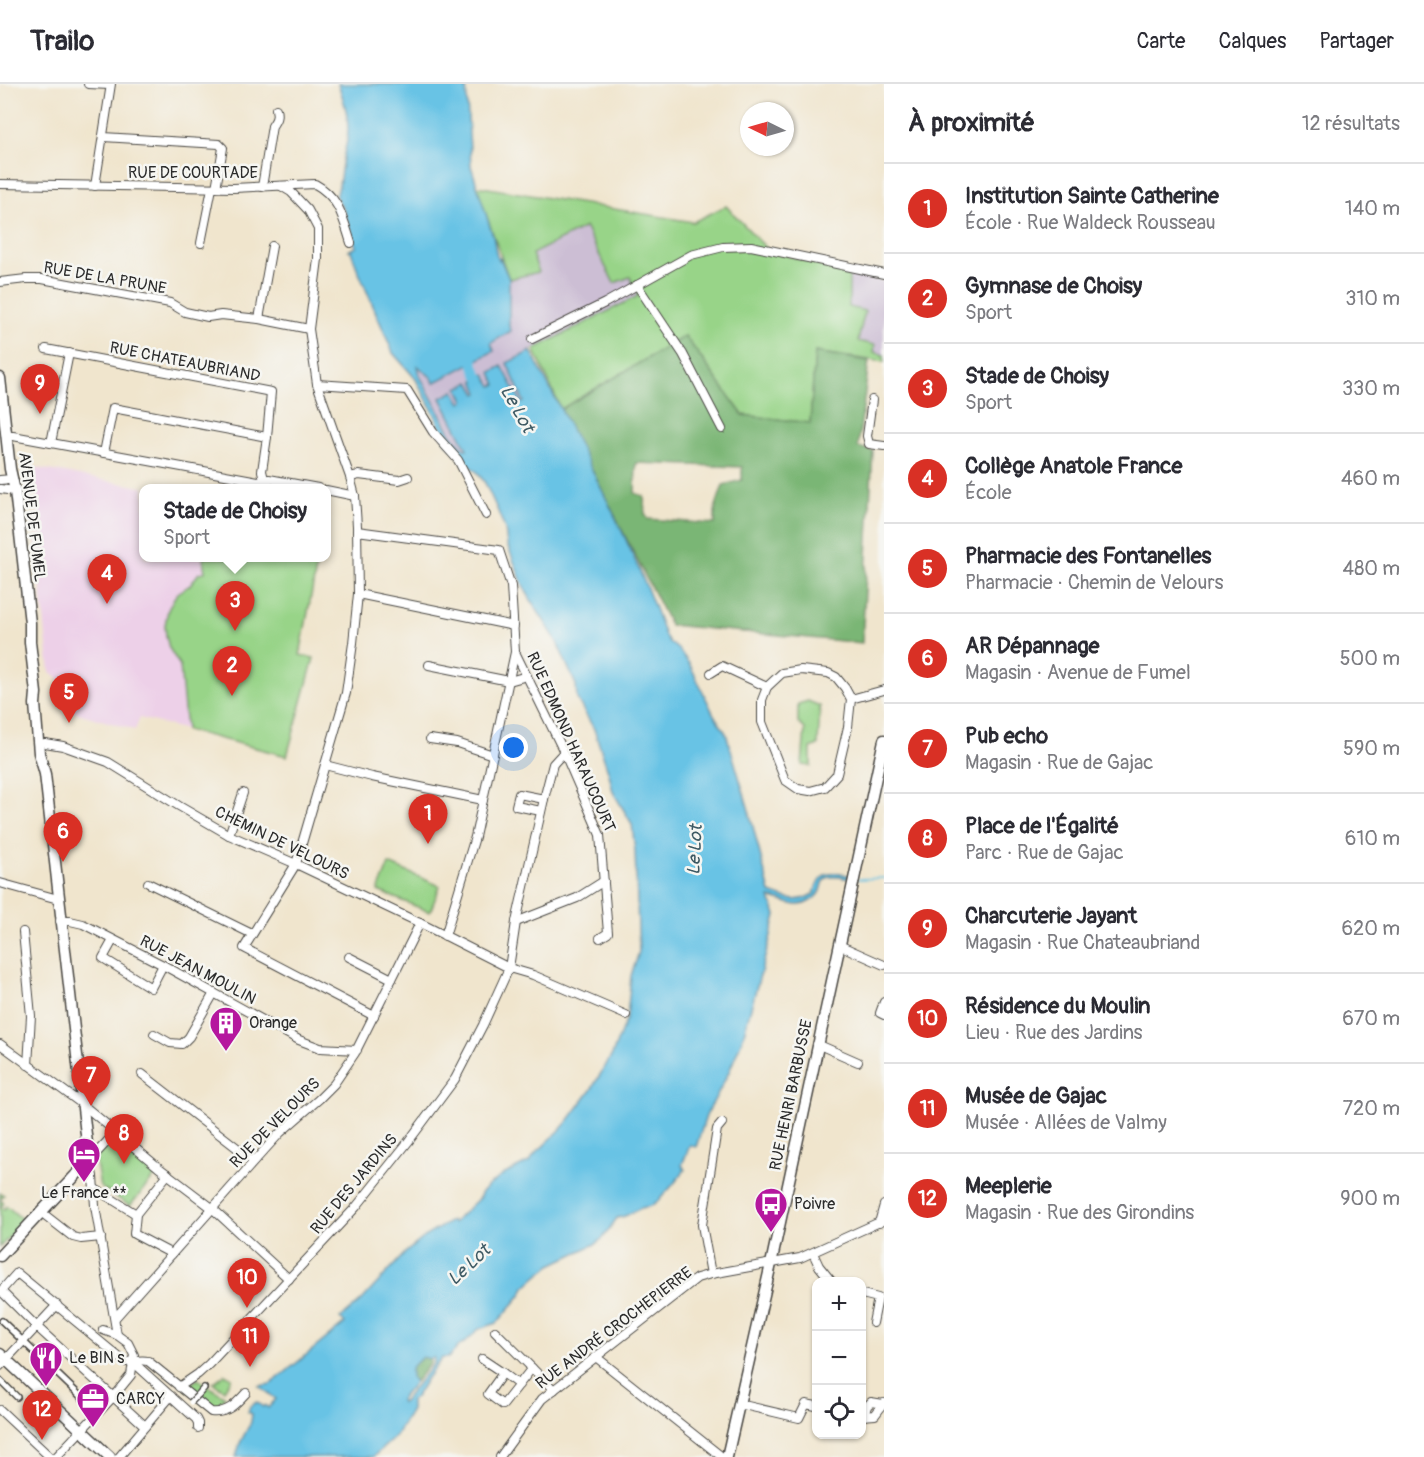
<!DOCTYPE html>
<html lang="fr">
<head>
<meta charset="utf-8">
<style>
	:root { --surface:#fff; --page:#f2f2f3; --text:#2b2b33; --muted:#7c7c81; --line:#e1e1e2; --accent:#d93025 }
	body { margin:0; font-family:Pangolin,sans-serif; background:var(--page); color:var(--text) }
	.controls { position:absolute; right:18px; bottom:18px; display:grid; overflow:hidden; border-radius:12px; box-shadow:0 2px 4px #0004 }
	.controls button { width:54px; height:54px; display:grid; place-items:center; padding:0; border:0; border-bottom:2px solid var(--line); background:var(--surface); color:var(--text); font:30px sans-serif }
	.compass { position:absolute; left:740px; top:18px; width:54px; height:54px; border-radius:50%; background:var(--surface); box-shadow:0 2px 4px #0004; rotate:275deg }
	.you { position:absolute; left:514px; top:664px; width:21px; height:21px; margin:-15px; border:4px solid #fff; border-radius:50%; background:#1a73e8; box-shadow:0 0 0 9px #1a73e833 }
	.badge { display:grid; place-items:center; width:39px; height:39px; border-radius:50%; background:var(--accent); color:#fff; font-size:20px; font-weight:700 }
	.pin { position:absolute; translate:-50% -50px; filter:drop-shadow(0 2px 3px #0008) }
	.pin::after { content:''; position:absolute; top:32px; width:21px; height:18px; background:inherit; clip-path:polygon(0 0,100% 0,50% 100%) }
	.popup { position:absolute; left:139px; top:400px; width:192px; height:78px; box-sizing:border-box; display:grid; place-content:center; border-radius:12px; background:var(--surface); filter:drop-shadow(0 2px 4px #0005); font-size:20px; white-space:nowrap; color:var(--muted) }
	.popup b { font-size:22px; color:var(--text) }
	.popup::after { content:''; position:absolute; left:50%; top:100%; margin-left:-12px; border:12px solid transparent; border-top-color:var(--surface) }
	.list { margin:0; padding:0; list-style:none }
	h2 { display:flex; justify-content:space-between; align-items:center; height:78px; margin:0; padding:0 24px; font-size:26px }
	h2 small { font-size:20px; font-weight:400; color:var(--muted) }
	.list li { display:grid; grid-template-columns:39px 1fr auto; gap:18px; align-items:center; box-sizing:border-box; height:90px; padding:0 24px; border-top:2px solid var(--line) }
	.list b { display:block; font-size:22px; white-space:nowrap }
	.list p { margin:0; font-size:20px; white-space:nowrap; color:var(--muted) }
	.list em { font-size:20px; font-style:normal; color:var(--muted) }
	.icon { flex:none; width:33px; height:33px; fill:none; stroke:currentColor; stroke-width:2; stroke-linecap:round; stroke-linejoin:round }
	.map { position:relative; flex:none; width:884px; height:1373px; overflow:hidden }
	header { display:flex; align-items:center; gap:36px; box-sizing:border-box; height:84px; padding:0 30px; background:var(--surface); border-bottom:2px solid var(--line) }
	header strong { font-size:28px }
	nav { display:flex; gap:33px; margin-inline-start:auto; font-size:21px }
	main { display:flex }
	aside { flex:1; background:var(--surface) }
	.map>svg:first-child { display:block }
	.built { fill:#edd0e8 }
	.industrial { fill:#ccbed4 }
	.green { fill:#98d488; stroke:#62805a; stroke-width:1.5 }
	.forest { fill:#7ab674; stroke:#527050; stroke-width:1.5; fill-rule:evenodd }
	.water { fill:#67c3e5; stroke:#497788; stroke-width:1.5; fill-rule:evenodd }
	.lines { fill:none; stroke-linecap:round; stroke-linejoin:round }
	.stream { stroke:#67c3e5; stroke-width:1.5 }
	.river { stroke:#67c3e5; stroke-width:10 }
	.pedestrian-casing { stroke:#494743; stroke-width:8 }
	.minor-casing { stroke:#494743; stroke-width:10 }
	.secondary-casing { stroke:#494743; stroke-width:13 }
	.pedestrian { stroke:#fff; stroke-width:5 }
	.minor { stroke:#fff; stroke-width:8 }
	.secondary { stroke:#fff; stroke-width:10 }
	.pedestrian-bridge-casing { stroke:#494743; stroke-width:8; stroke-linecap:butt }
	.pedestrian-bridge { stroke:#fff; stroke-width:5 }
	.labels { text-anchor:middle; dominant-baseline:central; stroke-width:5; stroke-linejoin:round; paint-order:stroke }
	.street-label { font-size:16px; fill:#2b2b2b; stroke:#f6f6f2 }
	.poi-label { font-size:16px; fill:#2b2b2b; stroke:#f6f6f2; text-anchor:start }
	.water-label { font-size:18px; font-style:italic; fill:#3d5963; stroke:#f6f6f2 }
</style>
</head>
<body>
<header>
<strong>Trailo</strong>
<nav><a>Carte</a><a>Calques</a><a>Partager</a></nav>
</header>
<main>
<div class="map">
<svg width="884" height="1373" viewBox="0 0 884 1373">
	<rect width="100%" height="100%" fill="#f6f6f2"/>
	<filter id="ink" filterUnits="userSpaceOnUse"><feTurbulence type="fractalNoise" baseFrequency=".0167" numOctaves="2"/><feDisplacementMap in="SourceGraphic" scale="12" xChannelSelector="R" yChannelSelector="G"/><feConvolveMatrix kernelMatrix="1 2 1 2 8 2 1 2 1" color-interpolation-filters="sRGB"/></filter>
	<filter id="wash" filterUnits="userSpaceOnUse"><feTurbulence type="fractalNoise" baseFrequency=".008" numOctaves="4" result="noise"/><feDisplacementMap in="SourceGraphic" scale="24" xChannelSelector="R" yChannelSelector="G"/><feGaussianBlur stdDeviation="1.35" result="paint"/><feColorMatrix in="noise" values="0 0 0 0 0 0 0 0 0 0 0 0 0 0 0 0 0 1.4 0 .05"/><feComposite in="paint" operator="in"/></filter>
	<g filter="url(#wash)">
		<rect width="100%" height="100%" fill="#f0e5cd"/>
		<polygon class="built" points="33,383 146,404 144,404 144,474 203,474 205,489 199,489 190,501 178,509 168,526 174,573 180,582 186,646 140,634 135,646 64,625 62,602 58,594 50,588 35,451 41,450"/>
		<g class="industrial">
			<polygon points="585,143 614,198 630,193 638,212 507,279 524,318 522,319 491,288 496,301 492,302 474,296 480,309 477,310 458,304 464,317 461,319 442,313 468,365 464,365 451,350 446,338 439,329 420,292 417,281 432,295 494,267 490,259 511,247 509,243 509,195 539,188 532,170"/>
			<polygon points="849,189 884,197 884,271 874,268 875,261 858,257 849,223 847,207"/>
		</g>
		<g class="green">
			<polygon points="476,102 693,138 726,122 768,166 849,189 849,223 865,227 858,257 875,261 874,268 884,271 884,278 815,268 810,339 743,331 685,252 561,325 534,265 638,212 630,193 614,199 585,143 532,170 539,188 509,195"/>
			<polygon points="203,474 318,474 300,571 314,574 287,672 186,646 180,582 169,564 166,552 165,541 168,526 174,514 178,509 190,501 199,489 205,488"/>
			<polygon points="808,617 820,622 818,661 811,664 811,682 802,681 805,645 798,639 798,620"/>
			<polygon points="389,780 440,802 430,828 378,807"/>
			<polygon points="115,1051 159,1087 130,1122 100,1103 95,1073"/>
			<polygon points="0,1109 4,1111 0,1116 4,1119 1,1123 4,1125 7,1122 24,1137 0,1163"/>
			<polygon points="225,1290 232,1294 224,1306 213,1299"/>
			<polygon points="198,1295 225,1313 218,1322 205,1320 185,1304"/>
		</g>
		<g class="forest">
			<path d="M685,252L743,331L810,339L815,268L869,277L858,363L873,367L862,559L670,541L561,325ZM636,379L742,383V396L723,401L715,425V440L648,435L645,430L644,412L635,409Z"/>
			<polygon points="422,1273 430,1275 431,1278 415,1298 411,1293 411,1284"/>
		</g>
		<path class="water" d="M338,0H466L471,82L493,152L497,172L499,176L500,174L509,195V243L511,247L491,259L494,267L434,299L432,294L418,282L420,292L451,350L464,365H467L441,314L454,307L461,319L464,317L458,304L470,298L477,310L479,309L474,296L485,290L492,302L496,301L491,288L502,282L522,319L524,318L507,279L531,267C578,361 631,453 665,552L669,558L679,566L690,581L714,631L726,649L748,723L770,809C787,815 797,820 814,810C816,805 817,799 821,795C828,786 841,790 851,792V795C844,794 833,791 827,794C822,797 823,802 821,806C817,814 806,821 798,821C789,821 779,815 770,814L776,831L770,855L742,956L729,988L706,1032L696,1063L690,1061L682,1081L685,1086L671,1103L659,1116L651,1122L641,1124L625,1132L617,1134L603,1154L595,1160L551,1181L536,1193L525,1203L522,1210L497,1239L479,1245L464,1259L461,1260L448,1274H442L427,1294L416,1312L411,1317V1326L395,1353L373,1373H236L240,1359L251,1338L252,1330L248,1328L250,1322L257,1318L263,1323L265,1321L268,1324L276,1315L259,1302L271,1300L345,1239L340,1235L362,1216L406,1168L427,1151L451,1137L453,1139L479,1114L482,1108L488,1102L503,1091L529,1078L535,1070L558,1048L568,1037L591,1006L612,971L627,933L631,892L639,868L635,767L632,740L613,708L609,690L594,645L577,615L576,601L555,554L532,518L523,501L507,460L505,445L497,425L485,399L478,389L464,377L446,358L435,331L415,294L393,269L357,184L351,167L349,166L356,163L344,127L336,113C340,102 340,91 342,80C343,72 346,64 347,56C350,36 345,19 338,0ZM422,1273L430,1275L434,1273V1279L403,1318L401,1319L400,1316L415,1298L411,1293V1284Z"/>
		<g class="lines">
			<polyline class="stream" points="858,795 884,794"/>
			<polyline class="river" points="470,266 475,285 486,304"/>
		</g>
	</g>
	<g filter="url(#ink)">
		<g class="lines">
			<defs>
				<g id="pedestrian">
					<polyline points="2,1237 98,1329"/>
					<polyline points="0,1296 17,1313"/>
					<polyline points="198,1311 204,1304"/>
				</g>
				<g id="minor">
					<polyline points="88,0 110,1"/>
					<polyline points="103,53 219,60 223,64 216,104"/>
					<path d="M0,100L234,104L315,100C339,113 343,134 351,159"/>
					<polyline points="95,102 111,0"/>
					<polyline points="281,102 291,108 308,126 318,145 318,175 309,245 317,300 350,393 355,412 357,442 358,510 514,542"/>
					<path d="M262,103L272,42C276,36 278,33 276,25"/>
					<polyline points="201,159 212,104"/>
					<polyline points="0,198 26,195 42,195 170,219 185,228 208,233 221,231 259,235 309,245"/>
					<polyline points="637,201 683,270 722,345"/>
					<polyline points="259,235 272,162"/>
					<polyline points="532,255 605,219 691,171 723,163 751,162 884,190"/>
					<polyline points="46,265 271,308 267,353 262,387 264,395 262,404"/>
					<polyline points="317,300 407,306 433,348 458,376 486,431"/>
					<polyline points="872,316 867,352 869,360 884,362"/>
					<polyline points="6,352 13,352 258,397 269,395 318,404"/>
					<polyline points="51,359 69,269"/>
					<polyline points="104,369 113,324 267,353"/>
					<polyline points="350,393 359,391 399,396 408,393"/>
					<polyline points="0,396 12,395"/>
					<polyline points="0,405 15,407"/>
					<polyline points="326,406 355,412"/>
					<polyline points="357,447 499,466 511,502 515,568 564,668 600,751 608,849 600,854"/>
					<polyline points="358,510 353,559 346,609 296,780 244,864 374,932"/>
					<polyline points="429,581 509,597 527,592"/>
					<polygon points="801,586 828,589 836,593 845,604 851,615 848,643 837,690 825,703 810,707 798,705 785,696 762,638 762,616 767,603 782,589"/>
					<polyline points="711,589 722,582 767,603"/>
					<polyline points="851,615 884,606"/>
					<polyline points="430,655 457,659 493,671"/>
					<polyline points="45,659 63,662 108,678 179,722 229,751 296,780 426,842 509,884 533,891 626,931"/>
					<polyline points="325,681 372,693 483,716"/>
					<polyline points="541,727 516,722 519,710 544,715"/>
					<polyline points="229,751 243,709"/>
					<polyline points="0,799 58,815"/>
					<polyline points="148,799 252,850"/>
					<polyline points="60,837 70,837 83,840 163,881 299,956 320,964 357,966"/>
					<polyline points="516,838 577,814 604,797"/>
					<polyline points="23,848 31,932 28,981"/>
					<polyline points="445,852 475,753 515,568"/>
					<polyline points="113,856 103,874 151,904 163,881"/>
					<polyline points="839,861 884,881"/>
					<polyline points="349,873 392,895"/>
					<polyline points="884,918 880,929 884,931"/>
					<polyline points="154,950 170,959 182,960 189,953 214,909"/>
					<polyline points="0,960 82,1020 158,1083 212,1124 289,1195"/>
					<polyline points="817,960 858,978"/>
					<polyline points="142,990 254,1077"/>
					<polyline points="116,1048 89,1077 93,1092 95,1122 117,1251"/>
					<polyline points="168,1090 136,1130 134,1150 172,1170"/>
					<polyline points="95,1105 102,1109 136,1130"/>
					<polyline points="41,1128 73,1153 81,1155 101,1153"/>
					<polyline points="879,1139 884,1121"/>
					<polyline points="813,1169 819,1182 832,1198"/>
					<polyline points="711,1190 702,1141 717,1045 722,1039"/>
					<path d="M1,1207L17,1189L125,1278C133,1278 140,1275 148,1277L211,1328C227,1330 236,1320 246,1309"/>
					<polyline points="0,1208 1,1207 37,1243 145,1342"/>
					<polyline points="862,1210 878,1214 873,1239"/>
					<polyline points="115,1234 259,1072 280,1049 319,1015 334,1000 355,969 420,839"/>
					<polyline points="495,1247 554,1306"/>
					<polyline points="596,1273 722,1373"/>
					<polyline points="482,1275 503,1289"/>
					<polyline points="133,1278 196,1335 198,1339 198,1344"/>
					<polyline points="0,1282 57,1221"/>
					<polyline points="519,1301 503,1289 488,1310 503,1321 532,1284"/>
					<polyline points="179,1303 198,1290 209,1280 356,1123 408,1058 455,995 483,941 509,884 516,838 544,715 553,680 564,668"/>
					<polyline points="739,1320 799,1334 806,1320 816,1322"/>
					<polyline points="0,1326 50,1373"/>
					<polyline points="862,1332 875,1331 884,1319"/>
					<polyline points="864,1332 867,1322 871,1318 883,1320"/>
					<polyline points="56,1373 113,1313 131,1291 134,1271 128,1259 117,1251 103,1246"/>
					<polyline points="119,1373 171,1312"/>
					<polyline points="500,1373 542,1315 697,1194 711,1190 800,1174 884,1136"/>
				</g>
				<g id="secondary">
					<polyline points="0,294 10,385 15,407 20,450 30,539 30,558 36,609 35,620 39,669 45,690 89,1077 0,1172"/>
					<polyline points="0,1270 110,1373"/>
					<polyline points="727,1373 771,1180 884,656"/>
				</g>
			</defs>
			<use href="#pedestrian" class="pedestrian-casing"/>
			<use href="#minor" class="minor-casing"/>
			<use href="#secondary" class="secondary-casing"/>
			<use href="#pedestrian" class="pedestrian"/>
			<use href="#minor" class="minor"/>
			<use href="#secondary" class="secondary"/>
			<defs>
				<polyline id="pedestrian-bridge" points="191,1318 198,1311"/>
			</defs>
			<use href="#pedestrian-bridge" class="pedestrian-bridge-casing"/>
			<use href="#pedestrian-bridge" class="pedestrian-bridge"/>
		</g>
	</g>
	<defs>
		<symbol id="building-pin" viewBox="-11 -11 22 30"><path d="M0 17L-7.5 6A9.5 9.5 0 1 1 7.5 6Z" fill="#b5179e" stroke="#f6f6f2"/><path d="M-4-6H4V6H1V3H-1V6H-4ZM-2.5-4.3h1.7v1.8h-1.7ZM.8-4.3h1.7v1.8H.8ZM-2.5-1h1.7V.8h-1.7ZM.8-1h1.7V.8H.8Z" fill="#fff"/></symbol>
		<symbol id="hotel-pin" viewBox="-11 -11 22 30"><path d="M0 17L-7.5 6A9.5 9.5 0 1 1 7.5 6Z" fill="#b5179e" stroke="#f6f6f2"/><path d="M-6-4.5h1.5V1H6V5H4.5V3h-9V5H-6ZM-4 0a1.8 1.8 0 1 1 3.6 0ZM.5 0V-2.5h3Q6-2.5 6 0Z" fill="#fff"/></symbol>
		<symbol id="bus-pin" viewBox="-11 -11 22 30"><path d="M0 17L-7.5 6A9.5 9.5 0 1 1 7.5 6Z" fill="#b5179e" stroke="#f6f6f2"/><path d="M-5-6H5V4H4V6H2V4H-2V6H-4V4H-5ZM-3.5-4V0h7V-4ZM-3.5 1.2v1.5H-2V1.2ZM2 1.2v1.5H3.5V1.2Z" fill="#fff"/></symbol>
		<symbol id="restaurant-pin" viewBox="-11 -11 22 30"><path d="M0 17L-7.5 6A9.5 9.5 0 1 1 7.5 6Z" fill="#b5179e" stroke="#f6f6f2"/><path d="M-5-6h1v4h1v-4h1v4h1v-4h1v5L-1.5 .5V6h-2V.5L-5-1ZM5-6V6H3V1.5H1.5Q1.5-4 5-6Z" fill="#fff"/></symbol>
		<symbol id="office-pin" viewBox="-11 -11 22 30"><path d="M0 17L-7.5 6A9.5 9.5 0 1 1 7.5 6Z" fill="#b5179e" stroke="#f6f6f2"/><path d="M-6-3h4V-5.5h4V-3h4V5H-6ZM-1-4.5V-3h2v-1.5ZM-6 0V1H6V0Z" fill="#fff"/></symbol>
	</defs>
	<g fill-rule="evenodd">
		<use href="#building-pin" x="207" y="920" width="38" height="52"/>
		<use href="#hotel-pin" x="65" y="1051" width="38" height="52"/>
		<use href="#bus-pin" x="752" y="1101" width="38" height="52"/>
		<use href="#restaurant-pin" x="27" y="1255" width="38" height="52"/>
		<use href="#office-pin" x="74" y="1296" width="38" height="52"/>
	</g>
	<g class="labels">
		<g class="street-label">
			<text x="193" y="89">RUE DE COURTADE</text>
			<text transform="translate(105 194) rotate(10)">RUE DE LA PRUNE</text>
			<text transform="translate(185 278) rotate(11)">RUE CHATEAUBRIAND</text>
			<text transform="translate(32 433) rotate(83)">AVENUE DE FUMEL</text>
			<text transform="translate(571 658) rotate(66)">RUE EDMOND HARAUCOURT</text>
			<text transform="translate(282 759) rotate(26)">CHEMIN DE VELOURS</text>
			<text transform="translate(198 886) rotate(28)">RUE JEAN MOULIN</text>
			<text transform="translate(791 1011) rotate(-78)">RUE HENRI BARBUSSE</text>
			<text transform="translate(275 1039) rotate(-45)">RUE DE VELOURS</text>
			<text transform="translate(354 1100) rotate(-50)">RUE DES JARDINS</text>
			<text transform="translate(614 1244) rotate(-37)">RUE ANDRÉ CROCHEPIERRE</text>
		</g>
		<g class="poi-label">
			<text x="249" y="939">Orange</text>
			<text x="84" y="1109" text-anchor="middle">Le France **</text>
			<text x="794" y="1120">Poivre</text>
			<text x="69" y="1274">Le BIN s</text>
			<text x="116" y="1315">CARCY</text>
		</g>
		<g class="water-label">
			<text transform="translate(517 325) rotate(61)">Le Lot</text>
			<text transform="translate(695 766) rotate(-87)">Le Lot</text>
			<text transform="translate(469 1181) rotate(-43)">Le Lot</text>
		</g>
	</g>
</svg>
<div class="controls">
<button>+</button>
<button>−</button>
<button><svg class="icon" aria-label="locate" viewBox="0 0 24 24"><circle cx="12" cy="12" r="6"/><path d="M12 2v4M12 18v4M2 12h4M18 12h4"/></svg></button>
</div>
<svg class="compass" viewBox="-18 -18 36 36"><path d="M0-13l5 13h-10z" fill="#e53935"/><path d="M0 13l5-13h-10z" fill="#7c7c81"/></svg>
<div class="you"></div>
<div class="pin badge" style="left:428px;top:760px">1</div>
<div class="pin badge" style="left:232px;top:612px">2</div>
<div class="pin badge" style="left:235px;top:547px">3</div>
<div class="popup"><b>Stade de Choisy</b>Sport</div>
<div class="pin badge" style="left:107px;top:520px">4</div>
<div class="pin badge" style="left:69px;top:639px">5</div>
<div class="pin badge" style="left:63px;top:778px">6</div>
<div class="pin badge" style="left:91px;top:1022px">7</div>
<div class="pin badge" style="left:124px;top:1080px">8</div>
<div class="pin badge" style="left:40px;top:330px">9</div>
<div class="pin badge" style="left:247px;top:1224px">10</div>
<div class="pin badge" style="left:250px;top:1283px">11</div>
<div class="pin badge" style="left:42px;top:1356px">12</div>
</div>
<aside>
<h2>À proximité<small>12 résultats</small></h2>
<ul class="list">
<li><span class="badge">1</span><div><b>Institution Sainte Catherine</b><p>École · Rue Waldeck Rousseau</p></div><em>140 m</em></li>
<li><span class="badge">2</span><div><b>Gymnase de Choisy</b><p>Sport</p></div><em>310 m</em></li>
<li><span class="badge">3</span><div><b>Stade de Choisy</b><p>Sport</p></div><em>330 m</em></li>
<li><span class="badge">4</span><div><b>Collège Anatole France</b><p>École</p></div><em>460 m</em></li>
<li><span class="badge">5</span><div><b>Pharmacie des Fontanelles</b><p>Pharmacie · Chemin de Velours</p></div><em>480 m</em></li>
<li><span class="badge">6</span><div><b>AR Dépannage</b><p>Magasin · Avenue de Fumel</p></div><em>500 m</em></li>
<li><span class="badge">7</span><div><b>Pub echo</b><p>Magasin · Rue de Gajac</p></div><em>590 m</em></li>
<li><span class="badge">8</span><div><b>Place de l'Égalité</b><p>Parc · Rue de Gajac</p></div><em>610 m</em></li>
<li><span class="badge">9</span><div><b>Charcuterie Jayant</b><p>Magasin · Rue Chateaubriand</p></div><em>620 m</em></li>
<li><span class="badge">10</span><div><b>Résidence du Moulin</b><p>Lieu · Rue des Jardins</p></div><em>670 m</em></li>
<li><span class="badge">11</span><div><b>Musée de Gajac</b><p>Musée · Allées de Valmy</p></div><em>720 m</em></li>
<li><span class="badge">12</span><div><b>Meeplerie</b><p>Magasin · Rue des Girondins</p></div><em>900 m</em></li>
</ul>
</aside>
</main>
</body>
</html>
